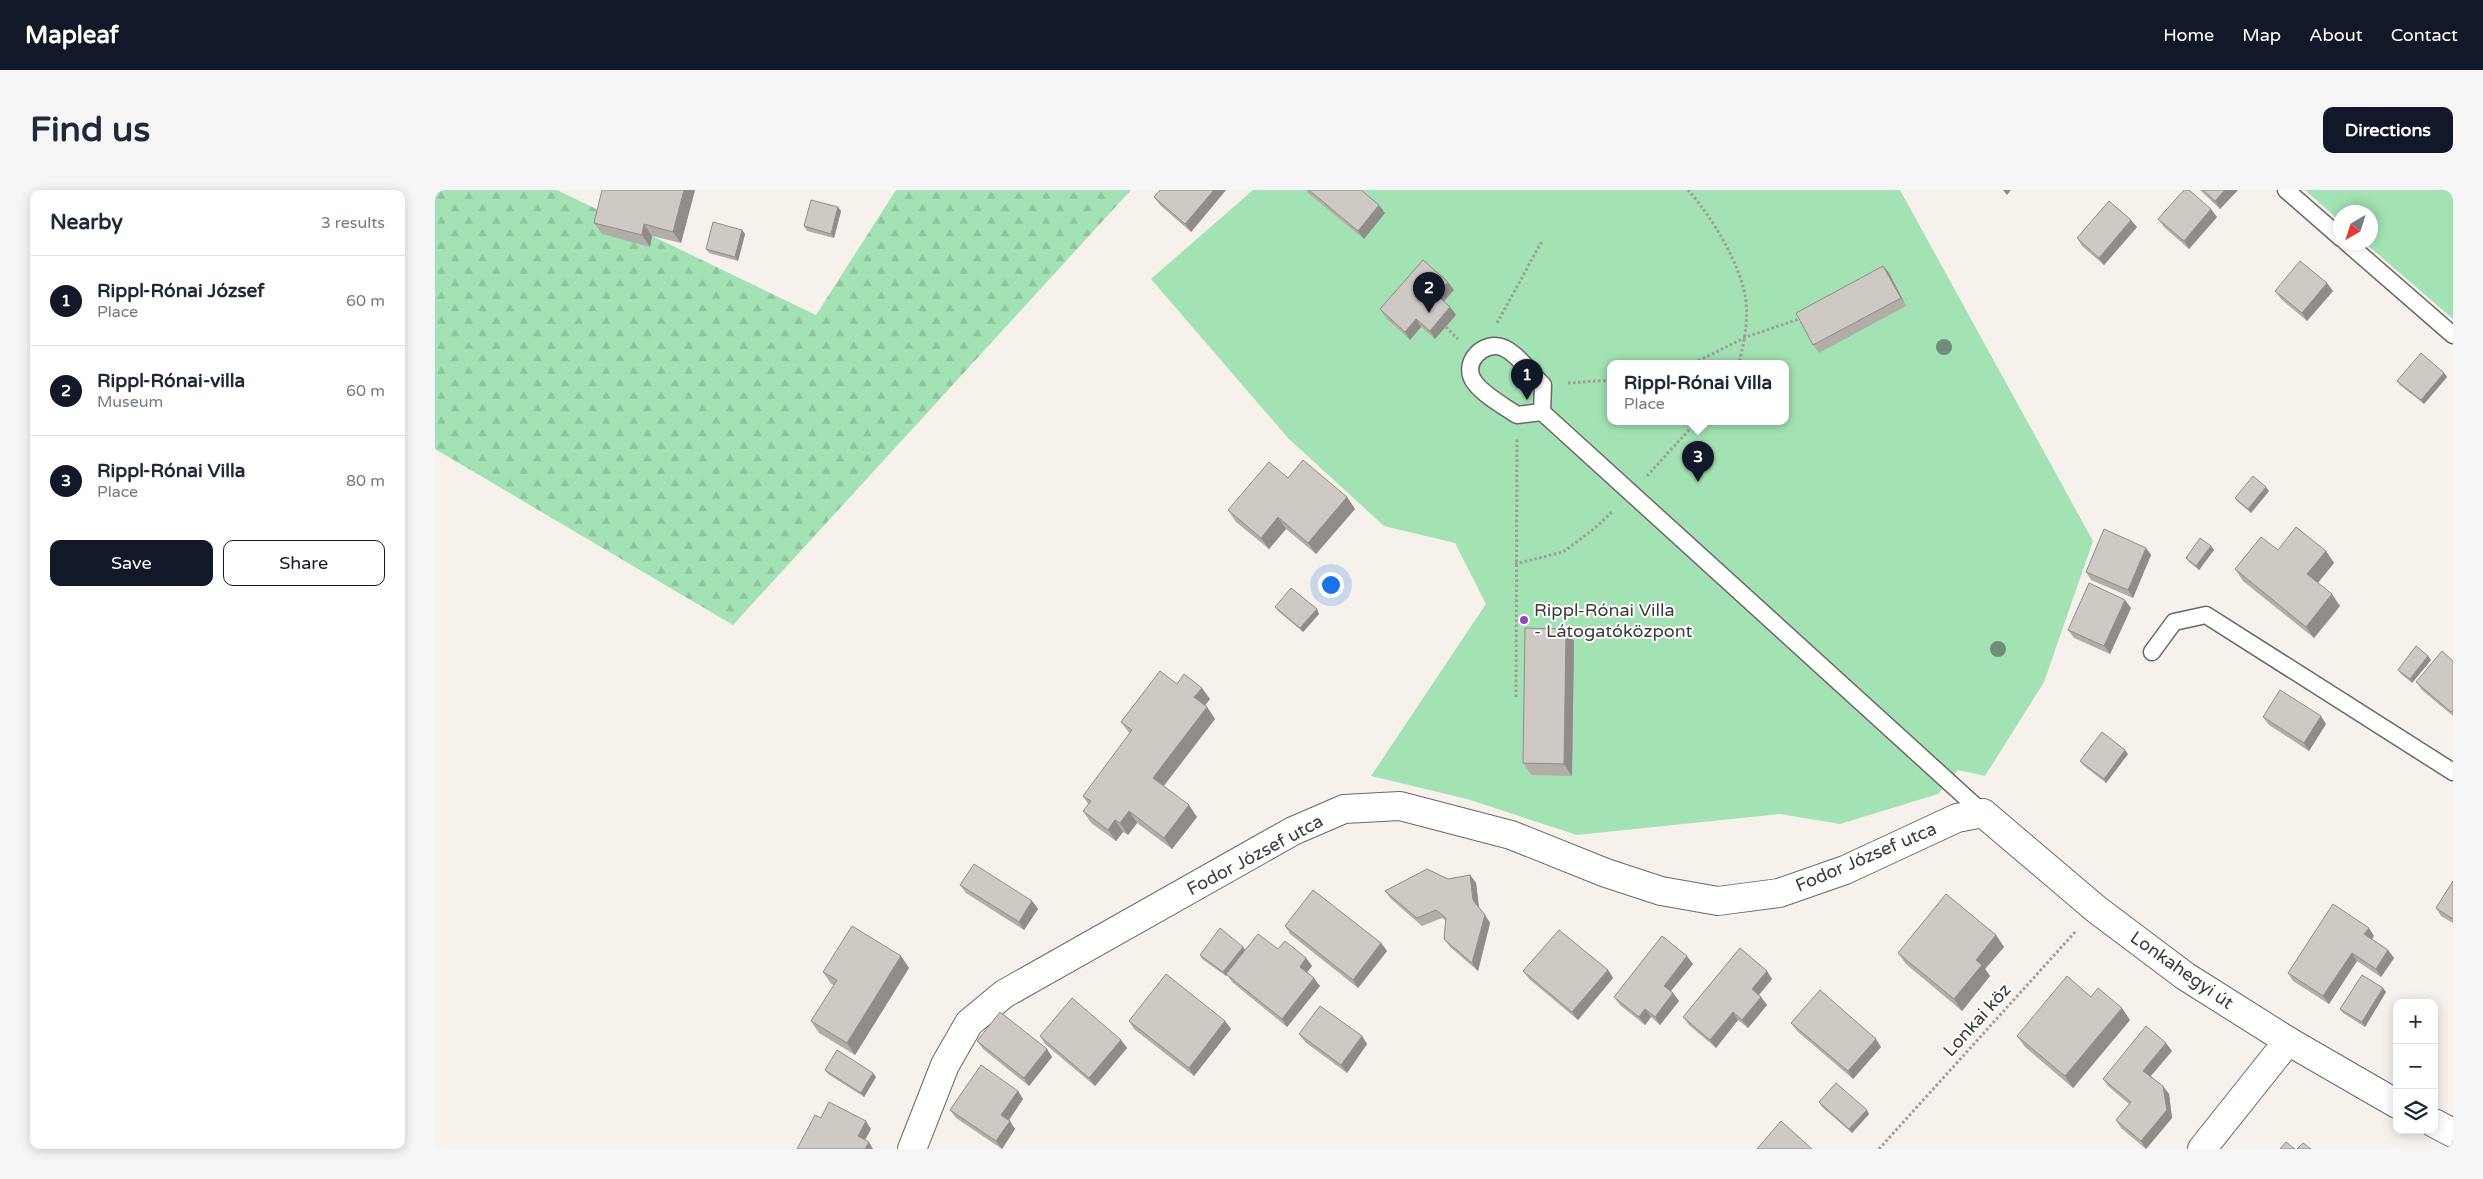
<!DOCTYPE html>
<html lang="en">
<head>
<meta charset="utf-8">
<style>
	:root { --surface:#fff; --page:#f6f6f7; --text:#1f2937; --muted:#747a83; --line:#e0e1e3; --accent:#111827 }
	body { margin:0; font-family:"Varela Round",sans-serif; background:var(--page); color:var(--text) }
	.controls { position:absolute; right:15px; bottom:15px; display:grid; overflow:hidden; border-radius:10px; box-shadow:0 2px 12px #0003 }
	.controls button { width:45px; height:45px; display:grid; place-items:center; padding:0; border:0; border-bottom:1px solid var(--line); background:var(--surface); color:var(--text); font:25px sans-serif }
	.compass { position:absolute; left:1898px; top:15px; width:45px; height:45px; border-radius:50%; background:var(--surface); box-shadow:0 2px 12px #0003; rotate:219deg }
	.you { position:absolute; left:895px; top:394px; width:18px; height:18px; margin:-12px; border:4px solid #fff; border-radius:50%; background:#1a73e8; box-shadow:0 0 0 8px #1a73e833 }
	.badge { display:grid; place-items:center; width:32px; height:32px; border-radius:50%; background:var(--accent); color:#fff; font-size:16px; font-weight:700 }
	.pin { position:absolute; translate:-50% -41px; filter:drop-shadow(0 1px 2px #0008) }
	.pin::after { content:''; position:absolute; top:26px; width:18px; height:15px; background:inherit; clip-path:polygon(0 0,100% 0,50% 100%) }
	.popup { position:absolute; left:1172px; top:170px; width:182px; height:65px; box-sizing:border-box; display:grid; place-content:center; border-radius:10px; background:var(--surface); filter:drop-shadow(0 1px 4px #0005); font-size:16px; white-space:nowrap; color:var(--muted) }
	.popup b { font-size:19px; color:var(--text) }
	.popup::after { content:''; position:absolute; left:50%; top:100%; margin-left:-10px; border:10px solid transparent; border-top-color:var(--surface) }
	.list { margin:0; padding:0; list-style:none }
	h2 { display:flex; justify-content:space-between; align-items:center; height:65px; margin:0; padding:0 20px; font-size:21px }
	h2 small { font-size:16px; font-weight:400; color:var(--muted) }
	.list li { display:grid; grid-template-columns:32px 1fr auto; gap:15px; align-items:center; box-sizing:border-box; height:90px; padding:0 20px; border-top:1px solid var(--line) }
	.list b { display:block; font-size:19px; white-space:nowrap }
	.list p { margin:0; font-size:16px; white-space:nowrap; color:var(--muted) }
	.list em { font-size:16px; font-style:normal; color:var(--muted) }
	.actions { display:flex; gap:10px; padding:15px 20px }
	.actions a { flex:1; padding:11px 0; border:1px solid var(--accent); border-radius:10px; text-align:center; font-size:18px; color:var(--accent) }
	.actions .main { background:var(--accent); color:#fff }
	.icon { flex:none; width:28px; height:28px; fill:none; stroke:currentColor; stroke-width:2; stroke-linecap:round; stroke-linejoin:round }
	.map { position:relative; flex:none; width:2018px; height:959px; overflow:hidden; border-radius:10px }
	header { display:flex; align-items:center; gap:30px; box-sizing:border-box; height:70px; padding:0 25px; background:var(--accent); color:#fff }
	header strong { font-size:24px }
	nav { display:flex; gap:28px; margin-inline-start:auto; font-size:18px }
	.intro { display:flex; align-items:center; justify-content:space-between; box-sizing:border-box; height:120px; padding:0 30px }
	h1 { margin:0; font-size:35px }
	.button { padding:12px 22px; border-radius:10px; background:var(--accent); color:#fff; font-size:18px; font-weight:700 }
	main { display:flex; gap:30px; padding:0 30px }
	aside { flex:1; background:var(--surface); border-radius:10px; box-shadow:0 2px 12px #0003 }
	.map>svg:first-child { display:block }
	.forest { fill:url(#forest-firs) }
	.garden { fill:#a3e3b3; fill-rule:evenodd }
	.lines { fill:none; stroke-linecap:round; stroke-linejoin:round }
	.lane-casing { stroke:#6c6862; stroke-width:19 }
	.street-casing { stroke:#6c6862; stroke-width:30 }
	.path { stroke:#a09c98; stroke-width:3; stroke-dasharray:2.5 2.5; stroke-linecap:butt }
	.lane { stroke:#fff; stroke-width:16 }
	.street { stroke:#fff; stroke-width:28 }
	.tree { fill:#6f8e78 }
	.wall { fill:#b1aea8 }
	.shaded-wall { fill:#908d88 }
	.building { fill:#cecac3; stroke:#908d88 }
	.poi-dot { fill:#9347b9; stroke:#fff; stroke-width:2 }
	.labels { text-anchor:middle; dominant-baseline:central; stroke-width:4; stroke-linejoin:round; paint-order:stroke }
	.poi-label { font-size:18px; fill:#3e3c39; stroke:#fff; text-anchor:start }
	.street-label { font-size:18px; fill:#3e3c39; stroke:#fff }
</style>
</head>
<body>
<header>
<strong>Mapleaf</strong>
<nav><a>Home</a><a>Map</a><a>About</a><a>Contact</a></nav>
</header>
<div class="intro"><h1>Find us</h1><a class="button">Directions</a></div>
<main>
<aside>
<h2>Nearby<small>3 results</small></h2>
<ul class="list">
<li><span class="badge">1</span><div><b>Rippl-Rónai József</b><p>Place</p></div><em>60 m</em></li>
<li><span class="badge">2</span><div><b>Rippl-Rónai-villa</b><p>Museum</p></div><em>60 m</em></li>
<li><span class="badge">3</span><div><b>Rippl-Rónai Villa</b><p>Place</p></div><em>80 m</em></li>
</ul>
<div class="actions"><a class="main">Save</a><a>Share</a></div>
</aside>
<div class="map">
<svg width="2018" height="959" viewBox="0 0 2018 959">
	<defs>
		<pattern id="forest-firs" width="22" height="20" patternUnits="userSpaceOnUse" patternTransform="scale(1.25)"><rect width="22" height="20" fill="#a3e3b3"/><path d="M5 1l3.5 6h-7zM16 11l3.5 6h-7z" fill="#8dc49b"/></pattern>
	</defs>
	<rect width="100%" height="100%" fill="#f6f1eb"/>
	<polygon class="forest" points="0,0 122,0 381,125 461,0 696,0 298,435 0,259"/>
	<g class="garden">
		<path d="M818,0H1465L1658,351L1609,492L1550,586L1523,580L1503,604L1405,634L1345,624L1142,645L1032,609L936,586L1051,414L1020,353L949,336L853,248L716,89ZM1176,173H1350V231H1176Z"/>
		<polygon points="1870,0 2018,0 2018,129 1930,53 1936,52 1936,22 1906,22 1905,31"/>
	</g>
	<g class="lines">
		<defs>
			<g id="lane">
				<polyline points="1851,0 1906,48"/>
				<polyline points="1911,52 2018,145"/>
				<path d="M1107,222L1082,225C1069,216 1050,206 1040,193C1025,174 1048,149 1069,158C1084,165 1096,184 1108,195L1107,222L1548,623"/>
				<polyline points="1717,462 1739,432 1771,425 2018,582"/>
			</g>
			<g id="street">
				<polyline points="1999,933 2018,943"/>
				<polyline points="477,959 510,875 534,833 569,804 858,641 909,619 965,616 1076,645 1171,683 1226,701 1283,711 1344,703 1410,680 1522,628 1548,623 1661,719 1750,786 1853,851 1962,914"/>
				<polyline points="1767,959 1853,851"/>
			</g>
		</defs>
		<use href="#lane" class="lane-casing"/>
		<use href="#street" class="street-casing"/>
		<g class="path">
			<path d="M1253,0C1276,25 1308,78 1311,112C1313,133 1309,153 1304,173"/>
			<polyline points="1062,133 1107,51"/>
			<polyline points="1011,137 1023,149"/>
			<polyline points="1259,173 1311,147 1367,128"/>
			<polyline points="1133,193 1176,190"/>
			<polyline points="1212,286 1262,231"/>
			<polyline points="1080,374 1128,362 1159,339 1178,321"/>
			<polyline points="1081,507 1082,248"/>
			<polyline points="1444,959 1641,741"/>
		</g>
		<use href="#lane" class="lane"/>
		<use href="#street" class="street"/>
	</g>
	<g class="tree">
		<circle cx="1509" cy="157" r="8"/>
		<circle cx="1563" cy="459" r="8"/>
	</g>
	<g class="wall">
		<polygon points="260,0 246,53 217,46 215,57 167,44 159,33"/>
		<polygon points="791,0 756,42 725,15 719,7"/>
		<polygon points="871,0 926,0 944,15 950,23 929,49 873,3"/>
		<polygon points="1765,0 1803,0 1785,19"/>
		<polygon points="403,17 406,21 399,48 372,41 369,36"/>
		<polygon points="1782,27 1754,59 1729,37 1723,29"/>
		<polygon points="1702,37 1669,75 1647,56 1642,48"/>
		<polygon points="307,40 310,44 303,71 274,63 271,59"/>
		<polygon points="1448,76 1454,83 1471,116 1384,163 1378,155"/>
		<polygon points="1019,100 1009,112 1015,117 1021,125 1000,149 986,137 975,150 950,127 945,119"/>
		<polygon points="1840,101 1898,101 1872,131 1846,109"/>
		<polygon points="2009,183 2012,187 1989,214 1965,195 1962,191"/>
		<polygon points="853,288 912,307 920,319 881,364 851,339 834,359 801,332 793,320"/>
		<polygon points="1834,301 1816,323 1803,312 1800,308"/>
		<polygon points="1776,356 1779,360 1764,380 1754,372 1751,368"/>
		<polygon points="1711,358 1716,365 1698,408 1656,390 1651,382"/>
		<polygon points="1843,360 1891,361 1899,373 1883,393 1905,416 1879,448 1808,391 1800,379"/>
		<polygon points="840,417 884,424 868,442 843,421"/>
		<polygon points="1696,418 1675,464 1639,448 1633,440"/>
		<polygon points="1139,451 1137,586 1096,585 1088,573"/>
		<polygon points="1993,466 1996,470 1977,493 1966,484 1963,480"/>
		<polygon points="2018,471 2018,526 1987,500 1981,492"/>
		<polygon points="742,494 775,509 770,515 772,517 780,529 729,596 762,627 737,659 702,633 693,645 688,642 681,651 656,633 648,621 653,614 648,606 695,544 686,532"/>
		<polygon points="1828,527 1891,534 1874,561 1834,535"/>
		<polygon points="1693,564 1671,593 1648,575 1645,571"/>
		<polygon points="1035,685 1041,693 1044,717 1055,733 1043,781 1015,757 1009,749 1011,731 1007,728 987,736 956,709 950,701"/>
		<polygon points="2018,691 2018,733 2006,726 2001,718"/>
		<polygon points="525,695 597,711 603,719 589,740 531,703"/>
		<polygon points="850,736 946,753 952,761 923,798 855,744"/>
		<polygon points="1561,745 1569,757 1550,779 1555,786 1527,821 1471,774 1463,763"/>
		<polygon points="1939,746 1937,749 1953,760 1959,768 1946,787 1922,771 1894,814 1858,791 1853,783"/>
		<polygon points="808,757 810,760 843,759 871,768 877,776 872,782 885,796 852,837 797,792 792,785 791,786 767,769 765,765"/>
		<polygon points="466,766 474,778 420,865 384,843 376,831 399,795 396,794 388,782"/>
		<polygon points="1258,774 1236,801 1244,811 1225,835 1216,827 1210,835 1185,815 1179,807"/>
		<polygon points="1173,780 1178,788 1143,830 1094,789 1088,781"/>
		<polygon points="1332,781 1337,789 1324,805 1332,815 1313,838 1303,830 1281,858 1254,835 1248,827"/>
		<polygon points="1948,798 1951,802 1930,837 1908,823 1905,819"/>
		<polygon points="1695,830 1638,898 1590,857 1582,846"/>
		<polygon points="694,831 790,831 796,839 759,886 699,839"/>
		<polygon points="1356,833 1446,857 1418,889 1362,841"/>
		<polygon points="864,844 927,846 932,854 912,883 870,852"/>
		<polygon points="605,846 686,850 692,858 660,896 610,854"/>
		<polygon points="542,851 612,859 617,867 594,896 548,859"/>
		<polygon points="1737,861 1716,886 1734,904 1737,928 1711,959 1686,938 1681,930 1694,914 1673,896 1668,889"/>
		<polygon points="390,880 441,887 429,907 393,884"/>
		<polygon points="583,901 588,909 574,930 580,939 567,959 521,928 515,920"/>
		<polygon points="1384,912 1434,924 1417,943 1387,917"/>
	</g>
	<g class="shaded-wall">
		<polygon points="249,0 260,0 246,53 238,42"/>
		<polygon points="779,0 791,0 756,42 750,34"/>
		<polygon points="1568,0 1576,0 1572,5"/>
		<polygon points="1790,0 1803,0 1785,19 1780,11"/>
		<polygon points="944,15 950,23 929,49 923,41"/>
		<polygon points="403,17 406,21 399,48 396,44"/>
		<polygon points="1776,19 1782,27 1754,59 1749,51"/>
		<polygon points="1696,30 1702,37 1669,75 1664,68"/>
		<polygon points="209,34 217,46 215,57 207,45"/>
		<polygon points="307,40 310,44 303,71 300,67"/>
		<polygon points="1448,76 1454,83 1471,116 1466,108"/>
		<polygon points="1013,92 1019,100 1007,113 1002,105"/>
		<polygon points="1892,93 1898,101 1872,131 1867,123"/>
		<polygon points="1015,117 1021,125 1000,149 995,141"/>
		<polygon points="981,129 986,137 975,150 970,142"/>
		<polygon points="2009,183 2012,187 1989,214 1986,210"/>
		<polygon points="1831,297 1834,301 1816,323 1813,319"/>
		<polygon points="912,307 920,319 881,364 873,353"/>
		<polygon points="843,327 851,339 834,359 826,348"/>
		<polygon points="1776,356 1779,360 1764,380 1761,376"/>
		<polygon points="1711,358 1716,365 1698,408 1693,400"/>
		<polygon points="1891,361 1899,373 1880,396 1872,384"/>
		<polygon points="1897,404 1905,416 1879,448 1871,437"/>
		<polygon points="1690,410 1696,418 1675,464 1669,456"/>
		<polygon points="882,419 884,424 868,442 865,438"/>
		<polygon points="1131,439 1139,451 1137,586 1129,574"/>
		<polygon points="1993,466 1996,470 1977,493 1975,489"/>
		<polygon points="767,498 775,509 767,519 759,507"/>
		<polygon points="772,517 780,529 726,599 718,588"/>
		<polygon points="1886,526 1891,534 1874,561 1869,553"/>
		<polygon points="1690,560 1693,564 1671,593 1669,589"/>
		<polygon points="754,615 762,627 737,659 729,648"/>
		<polygon points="694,621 702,633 693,645 685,633"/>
		<polygon points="680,630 688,642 681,651 673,640"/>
		<polygon points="1035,685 1041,693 1044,718 1038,710"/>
		<polygon points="597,711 603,719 589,740 584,732"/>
		<polygon points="1050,725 1055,733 1043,781 1037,773"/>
		<polygon points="1934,738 1939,746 1935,752 1929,744"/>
		<polygon points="1561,745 1569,757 1550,779 1555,786 1527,821 1519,809 1541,770"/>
		<polygon points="946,753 952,761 923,798 918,790"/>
		<polygon points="808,757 811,761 791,786 788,782"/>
		<polygon points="1953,760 1959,768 1946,787 1941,779"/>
		<polygon points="1917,763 1922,771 1894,814 1888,806"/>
		<polygon points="466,766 474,778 420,865 412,853"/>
		<polygon points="1252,766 1258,774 1234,803 1229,796"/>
		<polygon points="871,768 877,776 870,785 865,777"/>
		<polygon points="1173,780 1178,788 1143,830 1137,822"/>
		<polygon points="1332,781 1337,789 1322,807 1317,799"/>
		<polygon points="879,788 885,796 852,837 847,829"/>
		<polygon points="1948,798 1951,802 1930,837 1927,832"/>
		<polygon points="1238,803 1244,811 1225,835 1220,827"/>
		<polygon points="1326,807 1332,815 1313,838 1307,830"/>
		<polygon points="1687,818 1695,830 1638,898 1630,886"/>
		<polygon points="1210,819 1216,827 1210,835 1204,827"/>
		<polygon points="1298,822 1303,830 1281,858 1275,850"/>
		<polygon points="790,831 796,839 759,886 754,878"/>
		<polygon points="927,846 932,854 912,883 906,875"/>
		<polygon points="1441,849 1446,857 1418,889 1413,881"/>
		<polygon points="686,850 692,858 660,896 654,888"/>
		<polygon points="1731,853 1737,861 1714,888 1708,881"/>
		<polygon points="612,859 617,867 594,896 589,888"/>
		<polygon points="438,883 441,887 429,907 426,903"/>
		<polygon points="1728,896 1734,904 1737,928 1711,959 1706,951"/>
		<polygon points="583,901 588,909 572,933 566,925"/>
		<polygon points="1432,920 1434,924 1417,943 1414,939"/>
		<polygon points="431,931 436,939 428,954 423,946"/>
		<polygon points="575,931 580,939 567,959 561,951"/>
		<polygon points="434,952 438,959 430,959"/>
	</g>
	<g class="building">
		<polygon points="167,0 249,0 238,42 209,34 207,45 159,33"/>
		<polygon points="725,0 779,0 750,34 719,7"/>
		<polygon points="874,0 926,0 944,15 923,41"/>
		<polygon points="1749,0 1754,0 1776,19 1749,51 1723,29"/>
		<polygon points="1768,0 1790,0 1780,11"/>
		<polygon points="376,10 403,17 396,44 369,36"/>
		<polygon points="1674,11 1696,30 1664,68 1642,48"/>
		<polygon points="278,32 307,40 300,67 271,59"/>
		<polygon points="988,70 1013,92 1002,105 1015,117 995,141 981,129 970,142 945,119"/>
		<polygon points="1865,71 1892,93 1867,123 1840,101"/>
		<polygon points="1448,76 1466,108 1378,155 1361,123"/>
		<polygon points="1986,163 2009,183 1986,210 1962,191"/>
		<polygon points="868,270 912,307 873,353 843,327 826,348 793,320 834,272 853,288"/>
		<polygon points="1818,286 1831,297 1813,319 1800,308"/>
		<polygon points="1861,337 1891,361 1872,384 1897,404 1871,437 1800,379 1826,347 1843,360"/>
		<polygon points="1669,339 1711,358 1693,400 1651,382"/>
		<polygon points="1765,348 1776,356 1761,376 1751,368"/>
		<polygon points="1654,393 1690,410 1669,456 1633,440"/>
		<polygon points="856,398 882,419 865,438 840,417"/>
		<polygon points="1090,438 1131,439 1129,574 1088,573"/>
		<polygon points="1981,456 1993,466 1975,489 1963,480"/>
		<polygon points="2007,461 2018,471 2018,520 2016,522 1981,492"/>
		<polygon points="725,481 742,494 749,484 767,498 759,507 772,517 718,588 754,615 729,648 694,621 685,633 680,630 673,640 648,621 656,611 648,606 697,540 686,532"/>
		<polygon points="1845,500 1886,526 1869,553 1828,527"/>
		<polygon points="1667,542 1690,560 1669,589 1645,571"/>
		<polygon points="539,674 597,711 584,732 525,695"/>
		<polygon points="992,679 1013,689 1035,685 1038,710 1050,725 1037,773 1009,749 1011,728 1001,720 982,728 950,701"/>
		<polygon points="2018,691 2018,729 2001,718"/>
		<polygon points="878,700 946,753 918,790 850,736"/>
		<polygon points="1511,704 1561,745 1541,770 1547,775 1519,809 1463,763"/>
		<polygon points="1898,714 1934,738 1929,744 1953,760 1941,779 1917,763 1888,806 1853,783"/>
		<polygon points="417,736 466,766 412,853 376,831 402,790 388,782"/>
		<polygon points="785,738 808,757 788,782 765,765"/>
		<polygon points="1124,740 1173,780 1137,822 1088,781"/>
		<polygon points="823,744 843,759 850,751 871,768 865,777 879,788 847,829 791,784"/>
		<polygon points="1227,746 1252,766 1229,796 1238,803 1220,827 1210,819 1204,827 1179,807"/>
		<polygon points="1305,758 1332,781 1317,799 1326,807 1307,830 1298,822 1275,850 1248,827"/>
		<polygon points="731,784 790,831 754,878 694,831"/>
		<polygon points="1927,785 1948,798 1927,832 1905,819"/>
		<polygon points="1632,786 1656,807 1663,798 1687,818 1630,886 1582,846"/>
		<polygon points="1385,800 1441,849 1413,881 1356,833"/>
		<polygon points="637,808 686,850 654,888 605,846"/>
		<polygon points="885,816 927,846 906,875 864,844"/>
		<polygon points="565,822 612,859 589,888 542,851"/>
		<polygon points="1711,836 1731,853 1708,881 1728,896 1732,920 1706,951 1681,930 1696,912 1668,889"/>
		<polygon points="402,860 438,883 426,903 390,880"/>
		<polygon points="546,875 583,901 566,925 575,931 561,951 515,920"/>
		<polygon points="1401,893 1432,920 1414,939 1384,912"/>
		<polygon points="394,912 431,931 423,946 434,952 430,959 362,959 380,925 386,928"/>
		<polygon points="1346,931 1377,959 1322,959"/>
		<polygon points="1851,952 1860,959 1845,959"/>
		<polygon points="1868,953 1876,959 1862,959"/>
	</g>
	<circle class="poi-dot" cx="1089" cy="430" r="5"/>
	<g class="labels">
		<g class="poi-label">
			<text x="1099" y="420">Rippl-Rónai Villa<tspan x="1099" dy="21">- Látogatóközpont</tspan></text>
		</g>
		<g class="street-label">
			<text transform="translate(820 665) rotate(-28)">Fodor József utca</text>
			<text transform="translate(1431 667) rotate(-23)">Fodor József utca</text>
			<text transform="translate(1747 780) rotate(35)">Lonkahegyi út</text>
			<text transform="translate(1542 830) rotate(-48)">Lonkai köz</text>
		</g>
	</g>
</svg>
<div class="controls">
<button>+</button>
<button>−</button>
<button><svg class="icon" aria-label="layers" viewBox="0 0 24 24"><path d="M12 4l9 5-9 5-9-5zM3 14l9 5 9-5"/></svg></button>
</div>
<svg class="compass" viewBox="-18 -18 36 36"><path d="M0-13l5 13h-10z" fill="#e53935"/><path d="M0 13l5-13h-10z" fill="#747a83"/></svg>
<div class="you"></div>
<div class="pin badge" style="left:1092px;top:210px">1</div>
<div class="pin badge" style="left:994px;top:123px">2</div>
<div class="pin badge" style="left:1263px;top:292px">3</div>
<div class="popup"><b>Rippl-Rónai Villa</b>Place</div>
</div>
</main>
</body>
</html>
